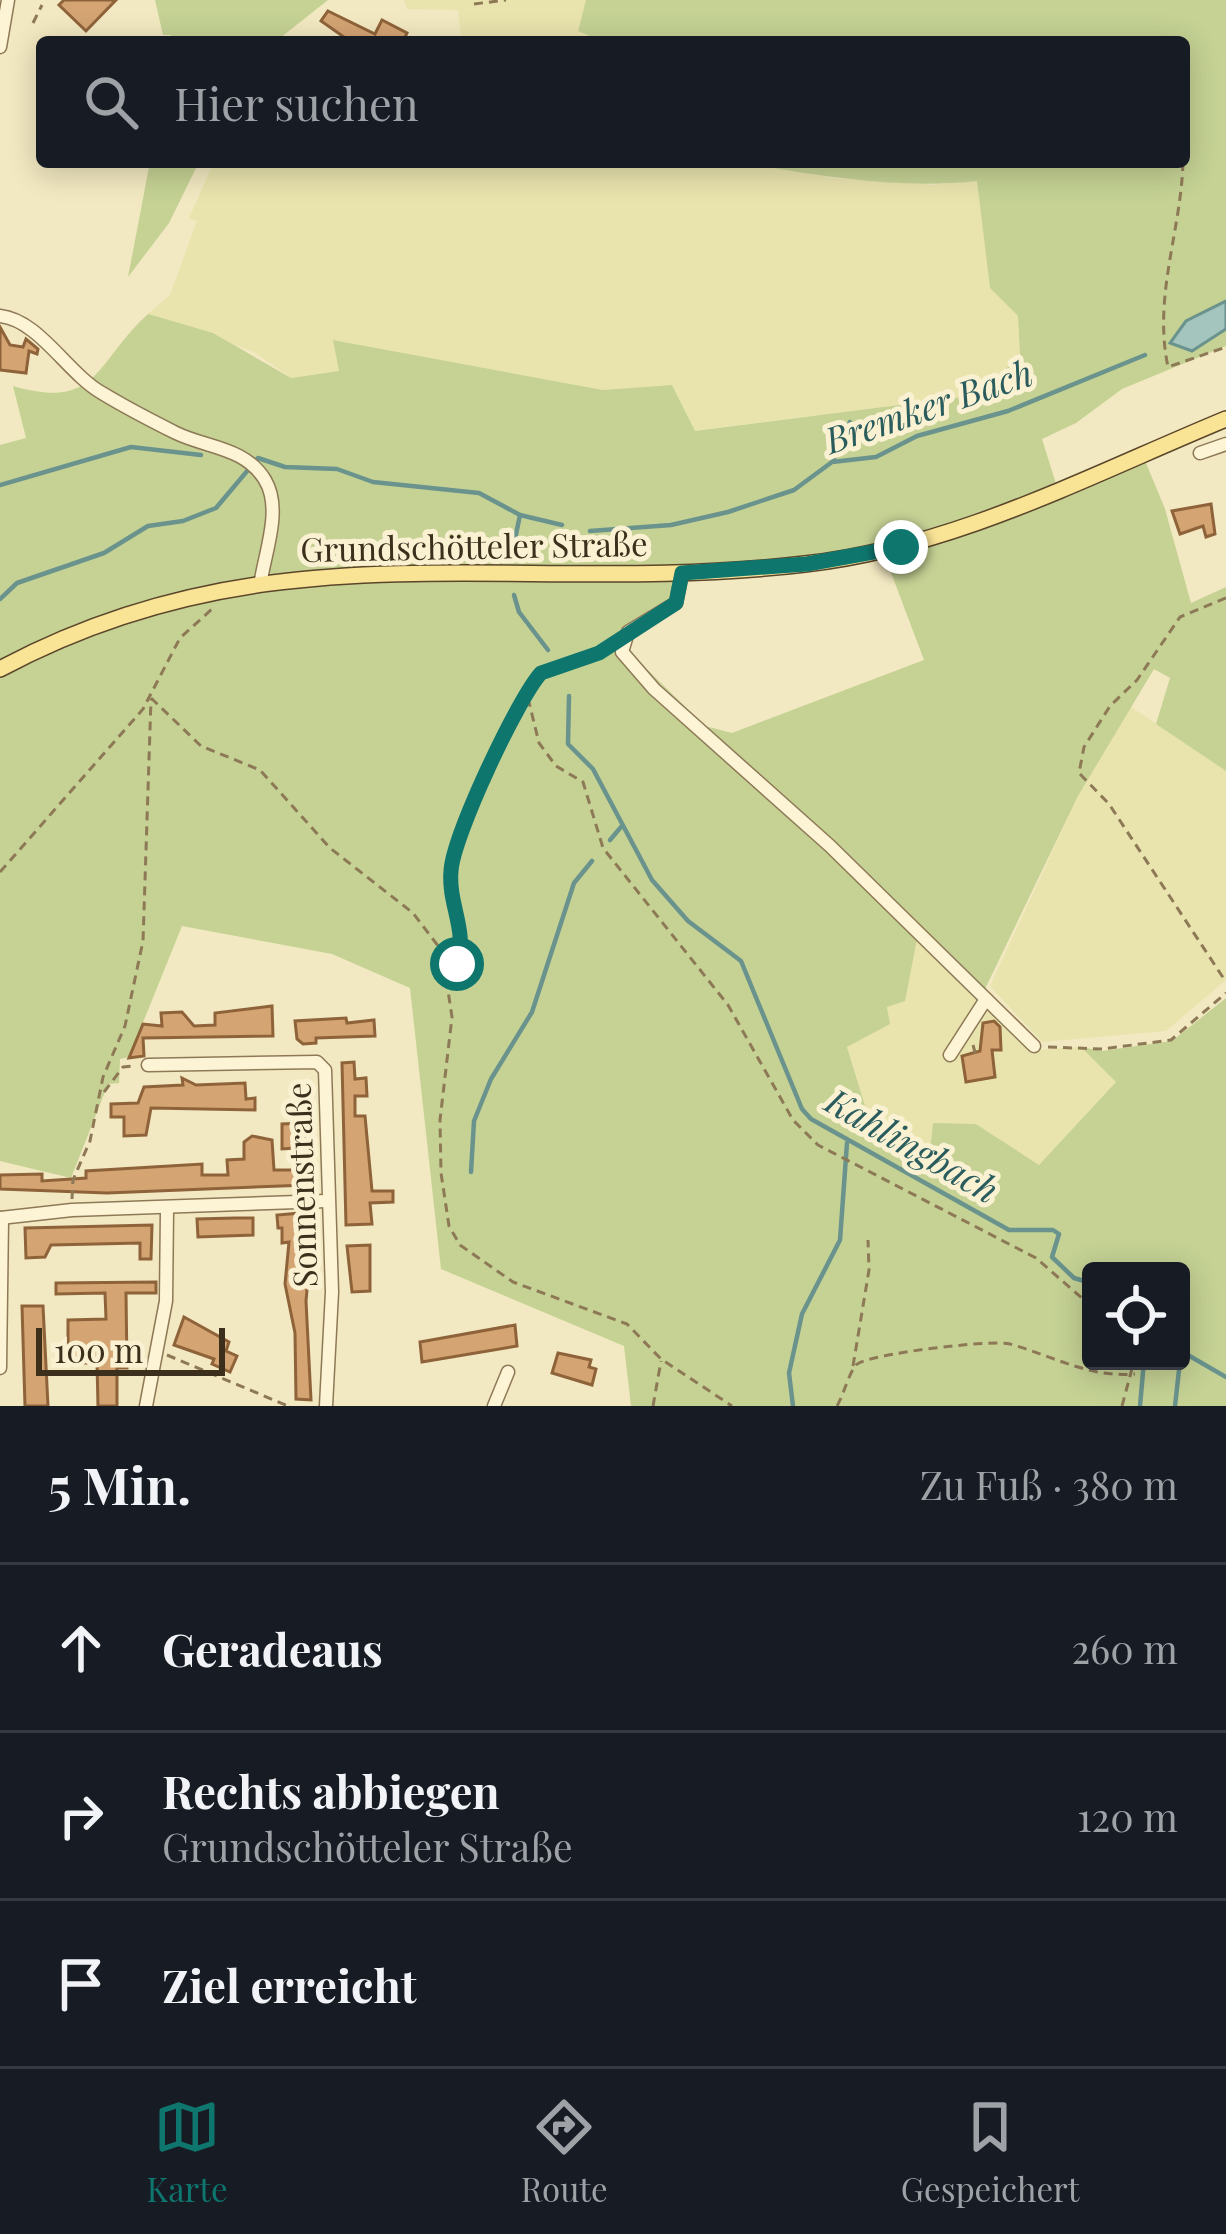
<!DOCTYPE html>
<html lang="de">
<head>
<meta charset="utf-8">
<style>
	:root { --surface:#171b24; --page:#242831; --text:#f1f3f6; --muted:#9ea1a6; --line:#363941; --accent:#0f766e }
	body { margin:0; font-family:"Playfair Display",serif; background:var(--page); color:var(--text) }
	.controls { position:absolute; right:36px; bottom:36px; display:grid; overflow:hidden; border-radius:12px; box-shadow:0 6px 30px #0003 }
	.controls button { width:108px; height:108px; display:grid; place-items:center; padding:0; border:0; border-bottom:3px solid var(--line); background:var(--surface); color:var(--text); font:60px sans-serif }
	.scale { position:absolute; left:36px; bottom:30px; width:189px; box-sizing:border-box; padding-left:12px; border:6px solid #3c2f1c; border-top:0; font-size:33px; line-height:42px; white-space:nowrap; color:#3c2f1c; -webkit-text-stroke:9px #f9f1d2; paint-order:stroke }
	.stop { position:absolute; width:36px; height:36px; margin:-27px; border:9px solid #0f766e; border-radius:50%; background:#fff }
	.stop.end { background:#0f766e; border-color:#fff; box-shadow:0 3px 12px #0008 }
	.list { margin:0; padding:0; list-style:none }
	h2 { display:flex; justify-content:space-between; align-items:center; height:156px; margin:0; padding:0 48px; font-size:51px }
	h2 small { font-size:39px; font-weight:400; color:var(--muted) }
	.list li { display:grid; grid-template-columns:78px 1fr auto; gap:36px; align-items:center; box-sizing:border-box; height:168px; padding:0 48px; border-top:3px solid var(--line) }
	.list b { display:block; font-size:45px; white-space:nowrap }
	.list p { margin:0; font-size:39px; white-space:nowrap; color:var(--muted) }
	.list em { font-size:39px; font-style:normal; color:var(--muted) }
	.icon { flex:none; width:66px; height:66px; fill:none; stroke:currentColor; stroke-width:2; stroke-linecap:round; stroke-linejoin:round }
	.map { position:relative; flex:none; width:1226px; height:1406px; overflow:hidden }
	.search { position:absolute; background:var(--surface); box-shadow:0 6px 30px #0003; left:36px; right:36px; top:36px; height:132px; display:flex; align-items:center; gap:30px; box-sizing:border-box; padding:0 42px; border-radius:12px; color:var(--muted); font-size:45px }
	.sheet { height:660px; background:var(--surface) }
	nav { display:flex; justify-content:space-around; align-items:center; box-sizing:border-box; height:168px; border-top:3px solid var(--line); background:var(--surface); font-size:33px; color:var(--muted) }
	nav a { display:grid; justify-items:center; gap:6px }
	nav .on { color:var(--accent) }
	.map>svg:first-child { display:block }
	.farmland { fill:#e9e4ae }
	.green { fill:#c5d294; fill-rule:evenodd }
	.water { fill:#a4c4be; stroke:#6a938d; stroke-width:3 }
	.lines { fill:none; stroke-linecap:round; stroke-linejoin:round }
	.stream { stroke:#6a938d; stroke-width:4.5 }
	.building { fill:#d4a473; stroke:#8f633a; stroke-width:3 }
	.minor-casing { stroke:#8e7957; stroke-width:15 }
	.major-casing { stroke:#5b462b; stroke-width:18 }
	.path { stroke:#8e7957; stroke-width:3; stroke-dasharray:9 6; stroke-linecap:butt }
	.minor { stroke:#fcf4d5; stroke-width:12 }
	.major { stroke:#f9e395; stroke-width:15 }
	.route { stroke:#0f766e; stroke-width:15 }
	.labels { text-anchor:middle; dominant-baseline:central; stroke-width:10; stroke-linejoin:round; paint-order:stroke }
	.street-label { font-size:33px; fill:#3c2f1c; stroke:#f9f1d2 }
	.water-label { font-size:36px; font-style:italic; fill:#2a5c5d; stroke:#f9f1d2 }
</style>
</head>
<body>
<div class="map">
<svg width="1226" height="1406" viewBox="0 0 1226 1406">
	<rect width="100%" height="100%" fill="#f2e8c1"/>
	<g class="farmland">
		<polygon points="404,0 586,0 578,31 604,42 462,42 458,10 407,9"/>
		<polygon points="214,162 736,162 840,179 935,185 977,180 990,287 1018,316 1020,357 977,395 694,431 672,385 603,390 334,340 339,371 291,378 254,352 148,314 170,295 197,221 189,218"/>
		<polygon points="1131,707 1226,771 1226,980 1166,1031 1042,1042 990,986 1078,796"/>
		<polygon points="918,934 1031,1050 1081,1047 1117,1081 1039,1165 976,1124 933,1123 930,1164 866,1109 847,1046 890,1024 887,1007"/>
	</g>
	<g class="green">
		<polygon points="155,0 328,0 275,42 171,42 171,35 163,35"/>
		<path d="M586,0H1226V346L1122,389L1076,423L1042,439L1057,487L944,535L679,578L677,597L599,652L538,673L516,722L541,675L576,667L620,643L918,934L905,1001L887,1007L890,1024L847,1047L866,1109L929,1163L933,1123L976,1124L1039,1165L1116,1082L1081,1047L1102,1051L1172,1041L1226,998V1406H631L624,1346L441,1269L410,988L332,954L182,926L129,1057L120,1059L119,1083L108,1084L71,1178L0,1161V445L26,438L13,386C99,411 95,362 148,314L213,333L291,378L339,371L333,340L603,390L672,385L695,431L977,395L1020,356L1018,316L990,288L977,181C896,190 816,175 736,162H1184V42H604L578,31ZM1091,1271H1181V1361H1091Z"/>
		<polygon points="150,162 199,162 169,223 128,277"/>
		<polygon points="1146,463 1165,509 1191,603 1226,587 1226,771 1156,724 1170,678 1154,669 1078,796 984,991 701,725 732,733 924,660 887,562"/>
	</g>
	<polygon class="water" points="1226,301 1226,329 1192,351 1170,343 1186,321"/>
	<g class="lines">
		<g class="stream">
			<polyline points="833,460 850,422"/>
			<polyline points="0,485 131,447 201,455"/>
			<polyline points="590,531 671,525 728,512 794,490 832,462 876,457 917,436 1008,411 1145,355"/>
			<polyline points="513,549 520,515"/>
			<polyline points="514,595 519,612 548,650"/>
			<polyline points="0,599 17,583 104,553 148,526 183,521 216,508 258,458 285,467 337,469 373,482 479,493 520,515 562,525"/>
			<polyline points="569,696 568,744 593,769 652,880 688,921 741,961 802,1109 811,1119 1009,1230 1053,1230 1059,1234 1052,1257 1074,1278 1091,1283"/>
			<polyline points="610,840 621,827"/>
			<polyline points="471,1172 474,1121 491,1079 532,1012 574,883 592,861"/>
			<polyline points="1181,1351 1226,1377"/>
			<polyline points="793,1406 789,1373 802,1314 840,1240 847,1143"/>
			<polyline points="1140,1406 1144,1361"/>
			<polyline points="1175,1406 1180,1361"/>
		</g>
	</g>
	<g class="building">
		<polygon points="64,0 116,0 86,31 59,5"/>
		<polygon points="328,11 375,34 382,20 407,33 403,42 351,42 321,21"/>
		<polygon points="0,327 10,345 23,347 26,339 38,349 37,354 29,351 26,373 0,370"/>
		<polygon points="1211,504 1215,534 1206,537 1203,526 1180,534 1172,511"/>
		<polygon points="272,1006 273,1036 143,1038 144,1056 129,1058 143,1024 162,1026 161,1013 182,1012 194,1026 215,1025 215,1013"/>
		<polygon points="346,1018 347,1023 374,1020 375,1036 316,1038 316,1043 303,1044 297,1039 295,1021"/>
		<polygon points="994,1021 1000,1027 1001,1050 992,1050 995,1077 966,1082 962,1056 980,1051 983,1023"/>
		<polygon points="354,1062 355,1079 366,1078 367,1096 355,1096 355,1116 365,1116 372,1191 393,1191 393,1202 370,1203 372,1224 346,1225 342,1063"/>
		<polygon points="182,1078 196,1085 245,1083 246,1099 255,1098 255,1110 151,1108 146,1135 124,1136 124,1117 111,1117 111,1104 138,1103 144,1087 183,1085"/>
		<polygon points="305,1123 307,1185 107,1193 0,1189 0,1175 42,1174 42,1181 86,1178 86,1171 202,1164 202,1175 228,1175 227,1160 244,1159 244,1142 252,1136 272,1140 274,1170 295,1170 295,1148 282,1149 282,1124"/>
		<polygon points="301,1213 299,1259 310,1256 306,1301 311,1400 296,1399 295,1333 285,1284 289,1242 282,1243 282,1228 278,1228 277,1215"/>
		<polygon points="235,1218 253,1218 253,1235 198,1237 197,1219"/>
		<polygon points="152,1225 151,1259 140,1259 140,1243 51,1245 45,1257 26,1258 25,1228"/>
		<polygon points="370,1245 370,1291 352,1292 347,1246"/>
		<polygon points="156,1282 156,1293 126,1293 127,1368 117,1368 117,1406 98,1406 97,1363 68,1363 68,1320 106,1319 105,1293 56,1294 56,1283"/>
		<polygon points="22,1306 43,1306 48,1406 25,1406"/>
		<polygon points="184,1317 229,1342 226,1351 237,1356 230,1372 212,1364 214,1359 174,1345"/>
		<polygon points="515,1325 517,1346 422,1362 420,1342"/>
		<polygon points="558,1353 591,1360 589,1367 596,1369 592,1385 552,1373"/>
	</g>
	<g class="lines">
		<defs>
			<g id="minor">
				<polyline points="0,47 8,0"/>
				<path d="M0,316C39,320 67,373 102,393C125,407 152,421 176,433C207,448 245,447 265,480C282,508 266,549 261,580"/>
				<polyline points="1200,453 1226,444"/>
				<polyline points="682,573 676,603 628,632 622,652 654,689 830,846 1034,1046"/>
				<polyline points="950,1055 986,999"/>
				<polyline points="148,1065 317,1062 325,1070 332,1292 326,1406"/>
				<polyline points="0,1218 72,1210 326,1201"/>
				<polyline points="0,1368 2,1218"/>
				<polyline points="146,1406 166,1301 167,1210"/>
				<polyline points="494,1406 508,1372"/>
			</g>
			<path id="major" d="M0,669C276,521 516,598 805,564C955,547 1088,476 1226,419"/>
		</defs>
		<use href="#minor" class="minor-casing"/>
		<use href="#major" class="major-casing"/>
		<g class="path">
			<polyline points="474,4 506,0"/>
			<polyline points="33,23 42,5"/>
			<polyline points="1184,132 1187,103"/>
			<path d="M1183,162C1181,232 1153,296 1168,367L1226,347"/>
			<polyline points="1226,598 1180,617 1137,680 1110,706 1084,747 1079,773 1109,804 1226,982"/>
			<polyline points="151,698 201,746 260,770 330,848 413,913 442,951 452,1017 440,1120 441,1173 449,1226 460,1245 513,1282 627,1324 661,1359 732,1406"/>
			<polyline points="528,698 539,743 556,766 583,782 603,848 728,1005 793,1120 818,1145 1036,1258 1091,1306"/>
			<polyline points="0,872 143,709 180,638 212,609"/>
			<path d="M450,975C476,935 445,893 457,849L531,683L541,673L612,646"/>
			<polyline points="973,1045 976,1056"/>
			<polyline points="1048,1047 1102,1049 1171,1040 1226,993"/>
			<polyline points="104,1092 123,1067 135,1066"/>
			<polyline points="72,1199 73,1180 90,1141 103,1077 125,1026 143,941 151,699"/>
			<polyline points="167,1355 288,1406"/>
			<polyline points="853,1366 869,1270 868,1240"/>
			<polyline points="653,1406 661,1361"/>
			<path d="M837,1406C844,1394 848,1375 856,1365C866,1354 994,1339 1010,1344C1053,1356 1089,1378 1135,1374"/>
			<polyline points="1122,1406 1134,1361"/>
		</g>
		<use href="#minor" class="minor"/>
		<use href="#major" class="major"/>
	</g>
	<g class="lines">
		<path class="route" d="M457,964C468,930 448,905 451,871C453,836 518,698 541,673L599,653L676,603L682,573L807,564L901,547"/>
	</g>
	<g class="labels">
		<g class="street-label">
			<text transform="translate(474 545) rotate(-1)">Grundschötteler Straße</text>
			<text transform="translate(300 1185) rotate(-92)">Sonnenstraße</text>
		</g>
		<g class="water-label">
			<text transform="translate(928 405) rotate(-19)">Bremker Bach</text>
			<text transform="translate(913 1144) rotate(30)">Kahlingbach</text>
		</g>
	</g>
</svg>
<div class="controls">
<button><svg class="icon" aria-label="locate" viewBox="0 0 24 24"><circle cx="12" cy="12" r="6"/><path d="M12 2v4M12 18v4M2 12h4M18 12h4"/></svg></button>
</div>
<div class="scale">100 m</div>
<div class="stop" style="left:457px;top:964px"></div>
<div class="stop end" style="left:901px;top:547px"></div>
<div class="search"><svg class="icon" aria-label="search" viewBox="0 0 24 24"><circle cx="10" cy="10" r="6"/><path d="M15 15l6 6"/></svg>Hier suchen</div>
</div>
<section class="sheet">
<h2>5 Min.<small>Zu Fuß · 380 m</small></h2>
<ul class="list">
<li><svg class="icon" aria-label="ahead" viewBox="0 0 24 24"><path d="M12 20V5M6 11l6-6 6 6"/></svg><div><b>Geradeaus</b></div><em>260 m</em></li>
<li><svg class="icon" aria-label="right" viewBox="0 0 24 24"><path d="M7 20v-9h11M14 6l5 5-5 5"/></svg><div><b>Rechts abbiegen</b><p>Grundschötteler Straße</p></div><em>120 m</em></li>
<li><svg class="icon" aria-label="arrive" viewBox="0 0 24 24"><path d="M6 21V4h12l-3 4 3 4H6"/></svg><div><b>Ziel erreicht</b></div></li>
</ul>
</section>
<nav>
<a class="on"><svg class="icon" aria-label="map" viewBox="0 0 24 24"><path d="M3 6l6-2 6 2 6-2v14l-6 2-6-2-6 2zM9 4v14M15 6v14"/></svg>Karte</a>
<a><svg class="icon" aria-label="directions" viewBox="0 0 24 24"><path d="M12 3l9 9-9 9-9-9zM9 14v-3h6M13 9l2 2-2 2"/></svg>Route</a>
<a><svg class="icon" aria-label="saved" viewBox="0 0 24 24"><path d="M7 4h10v16l-5-4-5 4z"/></svg>Gespeichert</a>
</nav>
</body>
</html>
